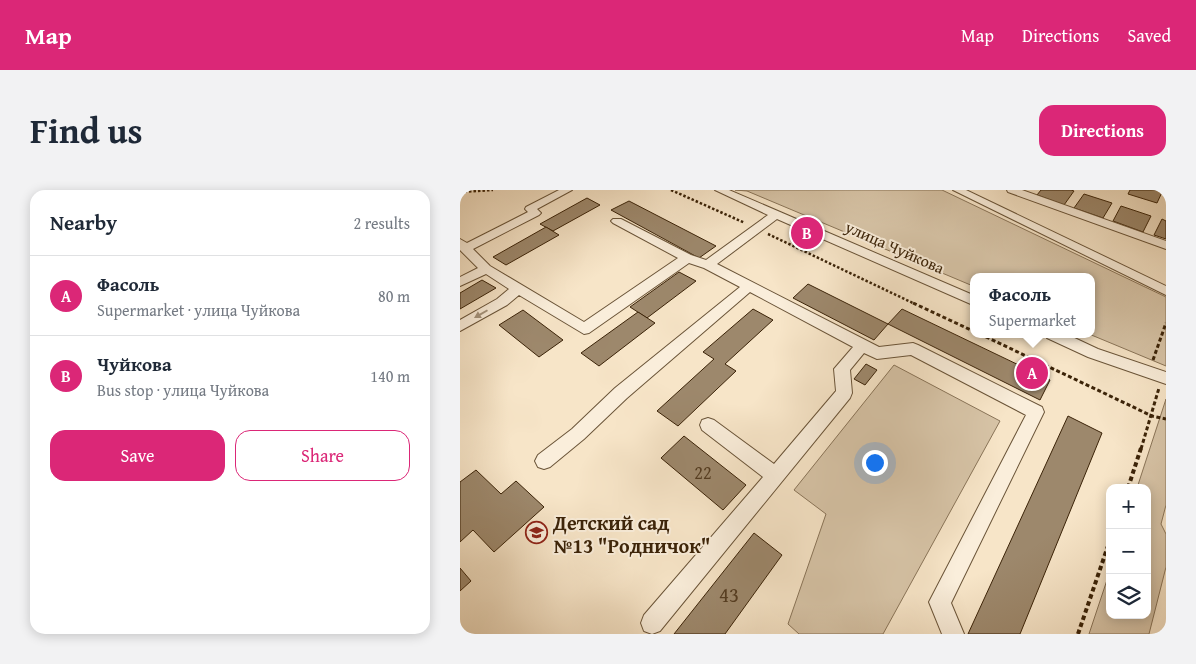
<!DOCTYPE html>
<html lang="en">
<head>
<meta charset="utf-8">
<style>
	:root { --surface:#fff; --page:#f2f2f3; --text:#1f2937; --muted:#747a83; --line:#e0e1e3; --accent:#db2777 }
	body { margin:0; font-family:"Gentium Book Plus",serif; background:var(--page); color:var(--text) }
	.controls { position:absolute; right:15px; bottom:15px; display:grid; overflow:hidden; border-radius:10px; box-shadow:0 2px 12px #0003 }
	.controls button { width:45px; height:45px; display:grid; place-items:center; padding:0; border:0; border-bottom:1px solid var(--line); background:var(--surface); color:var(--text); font:25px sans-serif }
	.you { position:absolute; left:414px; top:272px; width:18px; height:18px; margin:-12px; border:4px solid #fff; border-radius:50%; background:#1a73e8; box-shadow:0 0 0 8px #1a73e833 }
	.badge { display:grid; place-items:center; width:32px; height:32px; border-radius:50%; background:var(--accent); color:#fff; font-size:16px; font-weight:700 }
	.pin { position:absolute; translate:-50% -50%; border:2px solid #fff; box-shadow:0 1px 5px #0006 }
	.popup { position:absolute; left:510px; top:83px; width:125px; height:65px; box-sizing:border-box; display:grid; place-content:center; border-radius:10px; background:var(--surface); filter:drop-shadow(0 1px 4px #0005); font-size:16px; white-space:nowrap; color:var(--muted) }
	.popup b { font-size:19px; color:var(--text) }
	.popup::after { content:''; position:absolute; left:50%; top:100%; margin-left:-10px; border:10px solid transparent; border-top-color:var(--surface) }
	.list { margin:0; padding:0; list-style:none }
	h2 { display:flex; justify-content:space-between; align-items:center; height:65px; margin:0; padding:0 20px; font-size:21px }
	h2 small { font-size:16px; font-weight:400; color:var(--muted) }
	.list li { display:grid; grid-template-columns:32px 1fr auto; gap:15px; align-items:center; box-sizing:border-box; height:80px; padding:0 20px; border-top:1px solid var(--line) }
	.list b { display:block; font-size:19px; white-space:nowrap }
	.list p { margin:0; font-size:16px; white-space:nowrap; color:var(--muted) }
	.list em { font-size:16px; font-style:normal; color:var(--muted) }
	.actions { display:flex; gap:10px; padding:15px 20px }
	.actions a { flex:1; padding:11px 0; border:1px solid var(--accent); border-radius:15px; text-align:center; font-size:18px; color:var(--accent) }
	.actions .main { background:var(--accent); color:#fff }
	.icon { flex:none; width:28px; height:28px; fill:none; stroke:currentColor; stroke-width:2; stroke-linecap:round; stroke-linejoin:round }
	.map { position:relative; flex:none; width:706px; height:444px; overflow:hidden; border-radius:15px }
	header { display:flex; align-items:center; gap:30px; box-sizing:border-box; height:70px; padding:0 25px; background:var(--accent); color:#fff }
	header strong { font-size:24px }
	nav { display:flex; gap:28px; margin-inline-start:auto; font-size:18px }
	.intro { display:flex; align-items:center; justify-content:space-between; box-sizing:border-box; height:120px; padding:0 30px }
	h1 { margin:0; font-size:35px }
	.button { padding:12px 22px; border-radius:15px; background:var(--accent); color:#fff; font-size:18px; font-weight:700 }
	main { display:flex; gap:30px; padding:0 30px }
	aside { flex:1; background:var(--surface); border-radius:15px; box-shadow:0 2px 12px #0003 }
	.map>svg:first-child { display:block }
	.green { fill:#d7c4a7; stroke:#897458 }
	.building { fill:#9d886c; stroke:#3b2308 }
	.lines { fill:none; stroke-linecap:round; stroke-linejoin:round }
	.minor-casing { stroke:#6a5438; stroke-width:2 }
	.path-far2 { stroke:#3b2308; stroke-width:2.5; stroke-dasharray:2.5 2; stroke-linecap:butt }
	.path-far1 { stroke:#3b2308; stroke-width:3; stroke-dasharray:4 2.5; stroke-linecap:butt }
	.path { stroke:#3b2308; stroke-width:4; stroke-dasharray:4.5 3; stroke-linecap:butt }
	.minor { fill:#faeedb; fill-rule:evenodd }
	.oneway { fill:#a4937c }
	.labels { text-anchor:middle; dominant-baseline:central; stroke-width:4; stroke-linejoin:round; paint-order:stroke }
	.far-street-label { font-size:16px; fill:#3b2308; stroke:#faeedb }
	.number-label { font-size:18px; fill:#543c21 }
	.poi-label { font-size:20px; font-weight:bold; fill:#3b2308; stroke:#faeedb; text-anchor:start }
	.near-number-label { font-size:21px; fill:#543c21 }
</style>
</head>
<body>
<header>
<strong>Map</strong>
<nav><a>Map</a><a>Directions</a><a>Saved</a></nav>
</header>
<div class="intro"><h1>Find us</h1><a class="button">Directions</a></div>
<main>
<aside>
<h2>Nearby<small>2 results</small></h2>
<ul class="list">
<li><span class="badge">A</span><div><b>Фасоль</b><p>Supermarket · улица Чуйкова</p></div><em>80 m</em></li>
<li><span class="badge">B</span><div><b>Чуйкова</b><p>Bus stop · улица Чуйкова</p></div><em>140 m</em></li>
</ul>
<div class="actions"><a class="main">Save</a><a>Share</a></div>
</aside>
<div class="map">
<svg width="706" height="444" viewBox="0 0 706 444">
	<rect width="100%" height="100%" fill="#f7e5c8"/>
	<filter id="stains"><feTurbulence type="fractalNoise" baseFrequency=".004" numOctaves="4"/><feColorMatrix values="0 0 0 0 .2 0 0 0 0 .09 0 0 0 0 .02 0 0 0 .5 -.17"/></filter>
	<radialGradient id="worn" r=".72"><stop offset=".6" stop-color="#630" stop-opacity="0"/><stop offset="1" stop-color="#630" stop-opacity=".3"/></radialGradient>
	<g class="green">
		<polygon points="275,0 482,0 706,107 706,176 629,144 631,87 513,87 513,96 287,1"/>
		<polygon points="434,175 540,231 423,444 339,444 328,434 366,324 334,300"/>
		<polygon points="706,209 706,315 701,334 706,344 706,377 689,444 629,444 650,381 650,425 687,425 687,298 677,298"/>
	</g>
	<g class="building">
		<polygon points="581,0 611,0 614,1 604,15 577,5"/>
		<polygon points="670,0 703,0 697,13 668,4"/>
		<polygon points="624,4 652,13 643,28 614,18"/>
		<polygon points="127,8 140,15 93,41 80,34"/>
		<polygon points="169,11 256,56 239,68 151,20"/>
		<polygon points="661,16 691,26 683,42 653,31"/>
		<polygon points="702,29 706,31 706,49 694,45"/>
		<polygon points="86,37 99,45 46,75 33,67"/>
		<polygon points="219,82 236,91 187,128 170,117"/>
		<polygon points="22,90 36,98 0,119 0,103"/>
		<polygon points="348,94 428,134 414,150 333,108"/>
		<polygon points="293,119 313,130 265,174 276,181 218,236 197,221 254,169 243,162"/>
		<polygon points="442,119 590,190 580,210 428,134"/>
		<polygon points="63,120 103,150 79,167 39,135"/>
		<polygon points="178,122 195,133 139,176 121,163"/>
		<polygon points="406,174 417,180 405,195 394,189"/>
		<polygon points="608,226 642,243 560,444 508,444"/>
		<polygon points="224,246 286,295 263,320 201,268"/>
		<polygon points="16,280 41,304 56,291 84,317 34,362 13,340 0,352 0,292"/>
		<polygon points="294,343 322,365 265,444 214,444"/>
		<polygon points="0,378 11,391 0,401"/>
	</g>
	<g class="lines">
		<defs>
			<g id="minor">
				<polygon points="99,0 112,0 77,19 81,23 79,25 13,59 30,76 124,132 218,68 153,33 151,31 153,29 161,29 231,65 246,70 308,25 255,0 269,0 513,105 513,115 317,29 257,74 419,157 453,153 458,155 582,217 584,222 491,413 504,444 482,444 469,412 566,225 451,165 417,169 404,163 390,180 392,203 390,208 200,441 192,444 184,441 181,433 184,425 303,287 242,240 240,235 242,230 248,228 254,230 314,274 376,201 374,179 393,157 290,102 167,208 124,249 90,277 84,279 78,277 75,271 78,265 112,239 155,198 280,97 244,78 229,73 129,143 124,144 59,105 47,115 0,141 0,130 37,109 49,99 26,84 0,96 0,87 18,78 0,60 0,49 7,53 68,22 65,19 66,17"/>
				<polygon points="493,0 506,0 706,96 706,105"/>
				<polygon points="547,0 562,0 706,51 706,59 548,2"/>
				<polygon points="585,144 606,144 638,159 706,182 706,194 628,167 587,148"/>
			</g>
		</defs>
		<use href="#minor" class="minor-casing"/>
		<g class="path-far2">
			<polyline points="211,0 285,33"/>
			<polyline points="0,2 33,0"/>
			<polyline points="308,44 455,114"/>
		</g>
		<g class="path-far1">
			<polyline points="453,113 513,141"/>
			<polyline points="520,144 692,226 706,229"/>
			<polyline points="693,170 706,133"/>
			<polyline points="681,259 699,198"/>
		</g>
		<g class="path">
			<polyline points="668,298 681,258"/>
			<polyline points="618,444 650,350"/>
		</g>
		<use href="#minor" class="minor"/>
	</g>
	<defs><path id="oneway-solid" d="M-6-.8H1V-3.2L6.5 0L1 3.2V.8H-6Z" transform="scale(1.25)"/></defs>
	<use class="oneway" href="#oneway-solid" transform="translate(21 124) rotate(150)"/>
	<defs>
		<symbol id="school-ring" viewBox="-11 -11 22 22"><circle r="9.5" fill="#faeedb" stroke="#8f2418" stroke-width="1.5"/><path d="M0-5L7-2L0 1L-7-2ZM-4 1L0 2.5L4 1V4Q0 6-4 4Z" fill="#8f2418"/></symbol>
	</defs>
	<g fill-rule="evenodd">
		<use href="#school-ring" x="64" y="330" width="25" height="25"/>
	</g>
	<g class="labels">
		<g class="far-street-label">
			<text transform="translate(435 57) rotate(24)">улица Чуйкова</text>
		</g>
		<g class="number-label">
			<text x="243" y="282">22</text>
		</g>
		<g class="poi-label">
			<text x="93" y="332">Детский сад<tspan x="93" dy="23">№13 "Родничок"</tspan></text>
		</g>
		<g class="near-number-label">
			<text x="269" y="404">43</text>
		</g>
	</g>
	<rect width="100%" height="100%" filter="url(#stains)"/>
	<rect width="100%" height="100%" fill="url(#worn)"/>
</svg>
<div class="controls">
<button>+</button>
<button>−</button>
<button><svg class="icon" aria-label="layers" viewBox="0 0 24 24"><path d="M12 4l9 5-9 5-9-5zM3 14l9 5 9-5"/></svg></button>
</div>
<div class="you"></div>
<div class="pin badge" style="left:572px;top:183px">A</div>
<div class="popup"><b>Фасоль</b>Supermarket</div>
<div class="pin badge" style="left:347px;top:43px">B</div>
</div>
</main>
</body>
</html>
